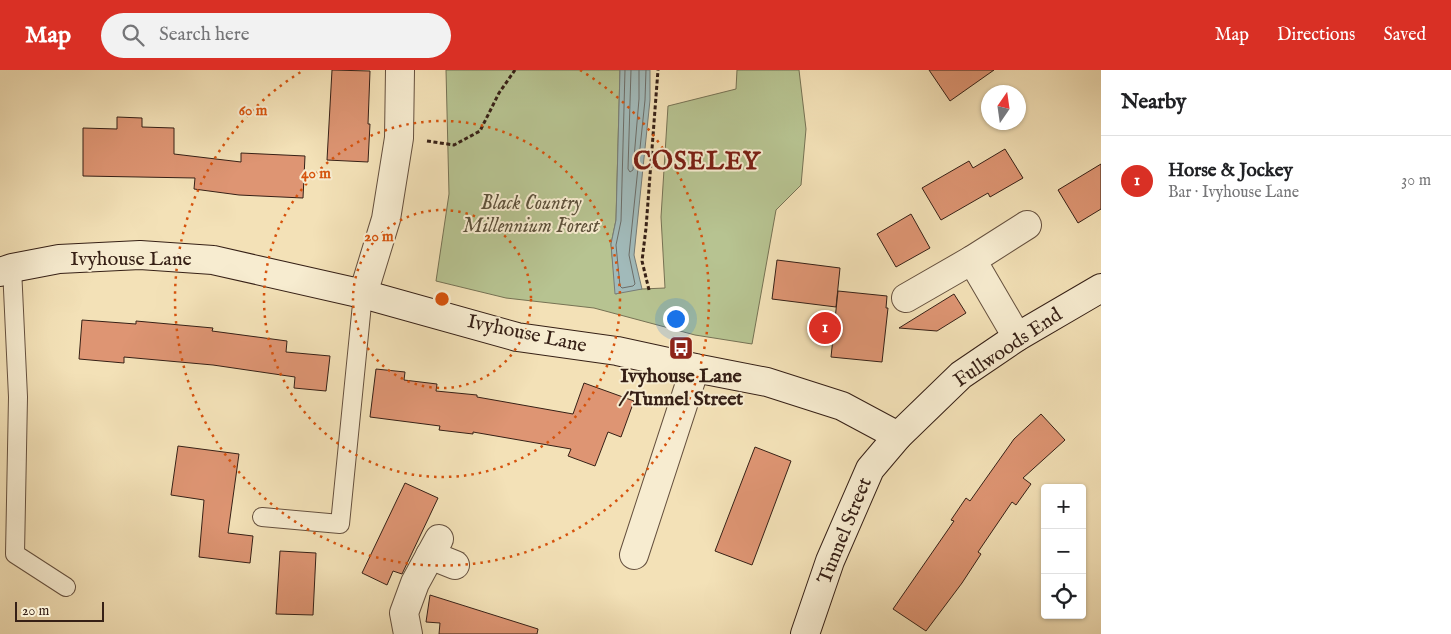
<!DOCTYPE html>
<html lang="en">
<head>
<meta charset="utf-8">
<style>
	:root { --surface:#fff; --page:#f2f2f2; --text:#202124; --muted:#757577; --line:#e0e0e0; --accent:#d93025 }
	body { margin:0; font-family:"IM FELL English",serif; background:var(--page); color:var(--text) }
	.controls { position:absolute; right:15px; bottom:15px; display:grid; overflow:hidden; border-radius:5px; box-shadow:0 1px 4px #0004 }
	.controls button { width:45px; height:45px; display:grid; place-items:center; padding:0; border:0; border-bottom:1px solid var(--line); background:var(--surface); color:var(--text); font:25px sans-serif }
	.compass { position:absolute; left:981px; top:15px; width:45px; height:45px; border-radius:50%; background:var(--surface); box-shadow:0 1px 4px #0004; rotate:13deg }
	.scale { position:absolute; left:15px; bottom:12px; width:89px; box-sizing:border-box; padding-left:5px; border:2px solid #362016; border-top:0; font-size:14px; line-height:18px; white-space:nowrap; color:#362016; -webkit-text-stroke:4px #f7ecd0; paint-order:stroke }
	.you { position:absolute; left:675px; top:248px; width:18px; height:18px; margin:-12px; border:4px solid #fff; border-radius:50%; background:#1a73e8; box-shadow:0 0 0 8px #1a73e833 }
	.badge { display:grid; place-items:center; width:32px; height:32px; border-radius:50%; background:var(--accent); color:#fff; font-size:16px; font-weight:700 }
	.pin { position:absolute; translate:-50% -50%; border:2px solid #fff; box-shadow:0 1px 5px #0006 }
	.list { margin:0; padding:0; list-style:none }
	h2 { display:flex; justify-content:space-between; align-items:center; height:65px; margin:0; padding:0 20px; font-size:21px }
	h2 small { font-size:16px; font-weight:400; color:var(--muted) }
	.list li { display:grid; grid-template-columns:32px 1fr auto; gap:15px; align-items:center; box-sizing:border-box; height:90px; padding:0 20px; border-top:1px solid var(--line) }
	.list b { display:block; font-size:19px; white-space:nowrap }
	.list p { margin:0; font-size:16px; white-space:nowrap; color:var(--muted) }
	.list em { font-size:16px; font-style:normal; color:var(--muted) }
	.icon { flex:none; width:28px; height:28px; fill:none; stroke:currentColor; stroke-width:2; stroke-linecap:round; stroke-linejoin:round }
	.map { position:relative; flex:none; width:1101px; height:564px; overflow:hidden }
	header { display:flex; align-items:center; gap:30px; box-sizing:border-box; height:70px; padding:0 25px; background:var(--accent); color:#fff }
	header strong { font-size:24px }
	nav { display:flex; gap:28px; margin-inline-start:auto; font-size:18px }
	.search { width:350px; height:45px; background:var(--page); display:flex; align-items:center; gap:12px; box-sizing:border-box; padding:0 18px; border-radius:28px; color:var(--muted); font-size:19px }
	main { display:flex }
	aside { flex:1; background:var(--surface) }
	.map>svg:first-child { display:block }
	.green { fill:#b7c391; stroke:#767254 }
	.water { fill:#a1baba; stroke:#767c78 }
	.lines { fill:none; stroke-linecap:round; stroke-linejoin:round }
	.shore { stroke:#6c6d68; stroke-width:1 }
	.building { fill:#de9573; stroke:#362016 }
	.lane-casing { stroke:#65503e; stroke-width:20 }
	.street-casing { stroke:#65503e; stroke-width:30 }
	.secondary-casing { stroke:#362016; stroke-width:30 }
	.path { stroke:#362016; stroke-width:3; stroke-dasharray:4 2.5; stroke-linecap:butt }
	.lane { stroke:#f7ecd0; stroke-width:18 }
	.street { stroke:#f7ecd0; stroke-width:28 }
	.secondary { stroke:#f7ecd0; stroke-width:28 }
	.ring { fill:none; stroke:#d6530d; stroke-width:2.5; stroke-dasharray:2.5 5 }
	.labels { text-anchor:middle; dominant-baseline:central; stroke-width:4; stroke-linejoin:round; paint-order:stroke }
	.park-label { font-size:20px; font-style:italic; fill:#5d513b; stroke:#f7ecd0 }
	.street-label { font-size:20px; fill:#362016; stroke:#f7ecd0 }
	.poi-label { font-size:20px; font-weight:bold; fill:#362016; stroke:#f7ecd0 }
	.district-label { font-size:25px; font-weight:bold; letter-spacing:1px; fill:#7a1f14; stroke:#f7ecd0 }
	.centre { fill:#d6530d; stroke:#f7ecd0; stroke-width:2.5 }
	.ring-label { font-size:15px; text-anchor:middle; font-weight:bold; fill:#d6530d; stroke:#f7ecd0; stroke-width:4; stroke-linejoin:round; paint-order:stroke }
</style>
</head>
<body>
<header>
<strong>Map</strong>
<div class="search"><svg class="icon" aria-label="search" viewBox="0 0 24 24"><circle cx="10" cy="10" r="6"/><path d="M15 15l6 6"/></svg>Search here</div>
<nav><a>Map</a><a>Directions</a><a>Saved</a></nav>
</header>
<main>
<div class="map">
<svg width="1101" height="564" viewBox="0 0 1101 564">
	<rect width="100%" height="100%" fill="#f3e1b7"/>
	<filter id="stains"><feTurbulence type="fractalNoise" baseFrequency=".004" numOctaves="4"/><feColorMatrix values="0 0 0 0 .2 0 0 0 0 .09 0 0 0 0 .02 0 0 0 .5 -.17"/></filter>
	<radialGradient id="worn" r=".72"><stop offset=".6" stop-color="#630" stop-opacity="0"/><stop offset="1" stop-color="#630" stop-opacity=".3"/></radialGradient>
	<polygon class="green" points="446,0 620,0 616,150 611,174 616,224 627,218 642,219 665,218 661,147 668,36 736,19 737,0 799,0 806,59 801,115 776,140 752,274 695,265 594,238 506,228 436,211 449,124"/>
	<polygon class="water" points="620,0 650,0 650,30 634,185 642,219 615,224 611,174 616,150"/>
	<g class="lines">
		<g class="shore">
			<polyline points="625,0 621,151 616,175 620,216 622,218 633,216 635,214 629,185 645,30 646,0"/>
			<polyline points="631,0 628,99 630,102 633,100 639,29 639,0"/>
		</g>
	</g>
	<g class="building">
		<polygon points="332,0 370,1 368,54 370,54 368,92 327,90"/>
		<polygon points="929,0 994,0 950,31"/>
		<polygon points="117,47 142,48 142,57 174,58 174,84 241,92 241,83 305,86 303,128 239,125 194,119 195,108 83,106 83,58 117,59"/>
		<polygon points="1005,79 1023,108 990,127 988,123 941,150 922,118 969,91 973,98"/>
		<polygon points="1101,94 1101,139 1078,153 1058,120"/>
		<polygon points="911,144 930,178 896,197 877,164"/>
		<polygon points="777,190 840,198 836,237 772,229"/>
		<polygon points="838,221 887,226 886,238 888,238 882,292 831,287"/>
		<polygon points="954,224 966,243 937,261 899,258"/>
		<polygon points="82,250 136,254 136,251 213,258 212,261 287,271 286,282 330,286 326,321 294,318 295,307 213,295 124,287 124,293 79,289"/>
		<polygon points="376,299 405,302 404,310 437,314 436,321 477,325 477,327 573,344 584,313 634,331 621,367 608,362 595,396 568,386 571,379 473,362 473,364 439,360 440,356 370,347"/>
		<polygon points="1041,344 1065,370 1023,408 1031,414 1016,435 1012,432 978,482 981,484 962,513 926,561 893,539 954,451 951,450 966,428 970,431 1014,369"/>
		<polygon points="178,376 239,384 228,463 253,466 250,493 199,487 204,430 171,425"/>
		<polygon points="755,377 791,391 752,495 715,481"/>
		<polygon points="405,413 438,428 402,504 393,501 387,515 362,503"/>
		<polygon points="280,481 316,483 313,545 276,544"/>
		<polygon points="430,525 538,559 537,564 439,564 440,553 426,552"/>
	</g>
	<g class="lines">
		<defs>
			<g id="lane">
				<polyline points="12,198 18,327 15,484 66,517"/>
				<polyline points="262,447 340,454 363,224"/>
			</g>
			<g id="street">
				<polyline points="972,190 1017,267"/>
				<polyline points="363,224 386,149 399,68 400,0"/>
				<polyline points="906,228 972,190 1027,155"/>
				<polyline points="430,485 455,495"/>
				<polyline points="634,485 695,298"/>
				<polyline points="408,564 404,543 415,513 439,469"/>
			</g>
			<g id="secondary">
				<polyline points="0,202 12,198 59,189 140,185 213,190 363,224 517,267 617,281 695,298 767,312 842,336 898,366"/>
				<polyline points="805,564 830,491 870,399 898,366 961,305 1017,267 1101,218"/>
			</g>
		</defs>
		<use href="#lane" class="lane-casing"/>
		<use href="#street" class="street-casing"/>
		<use href="#secondary" class="secondary-casing"/>
		<g class="path">
			<polyline points="427,71 454,75 480,61 499,23 515,0"/>
			<polyline points="649,220 642,191 646,158 658,0"/>
		</g>
		<use href="#lane" class="lane"/>
		<use href="#street" class="street"/>
		<use href="#secondary" class="secondary"/>
	</g>
	<g class="ring">
		<circle cx="442" cy="229" r="89"/>
		<circle cx="442" cy="229" r="178"/>
		<path d="M580 0A267 267 0 1 1 304 0"/>
	</g>
	<defs>
		<symbol id="bus-square" viewBox="-11 -11 22 22"><rect x="-9" y="-9" width="18" height="18" rx="4" fill="#8f2418" stroke="#f7ecd0"/><path d="M-5-6H5V4H4V6H2V4H-2V6H-4V4H-5ZM-3.5-4V0h7V-4ZM-3.5 1.2v1.5H-2V1.2ZM2 1.2v1.5H3.5V1.2Z" fill="#fff"/></symbol>
	</defs>
	<g fill-rule="evenodd">
		<use href="#bus-square" x="667" y="264" width="28" height="28"/>
	</g>
	<g class="labels">
		<g class="park-label">
			<text x="531" y="133">Black Country<tspan x="531" dy="23">Millennium Forest</tspan></text>
		</g>
		<g class="street-label">
			<text x="131" y="189">Ivyhouse Lane</text>
			<text transform="translate(527 264) rotate(12)">Ivyhouse Lane</text>
			<text transform="translate(1008 278) rotate(-34)">Fullwoods End</text>
			<text transform="translate(845 461) rotate(-68)">Tunnel Street</text>
		</g>
		<g class="poi-label">
			<text x="681" y="306">Ivyhouse Lane<tspan x="681" dy="23">/ Tunnel Street</tspan></text>
		</g>
		<g class="district-label">
			<text x="697" y="92">COSELEY</text>
		</g>
	</g>
	<circle cx="442" cy="229" r="8" class="centre"/>
	<g class="ring-label">
		<text x="253" y="45">60 m</text>
		<text x="316" y="108">40 m</text>
		<text x="379" y="171">20 m</text>
	</g>
	<rect width="100%" height="100%" filter="url(#stains)"/>
	<rect width="100%" height="100%" fill="url(#worn)"/>
</svg>
<div class="controls">
<button>+</button>
<button>−</button>
<button><svg class="icon" aria-label="locate" viewBox="0 0 24 24"><circle cx="12" cy="12" r="6"/><path d="M12 2v4M12 18v4M2 12h4M18 12h4"/></svg></button>
</div>
<svg class="compass" viewBox="-18 -18 36 36"><path d="M0-13l5 13h-10z" fill="#e53935"/><path d="M0 13l5-13h-10z" fill="#757577"/></svg>
<div class="scale">20 m</div>
<div class="you"></div>
<div class="pin badge" style="left:825px;top:258px">1</div>
</div>
<aside>
<h2>Nearby<small></small></h2>
<ul class="list">
<li><span class="badge">1</span><div><b>Horse &amp; Jockey</b><p>Bar · Ivyhouse Lane</p></div><em>30 m</em></li>
</ul>
</aside>
</main>
</body>
</html>
